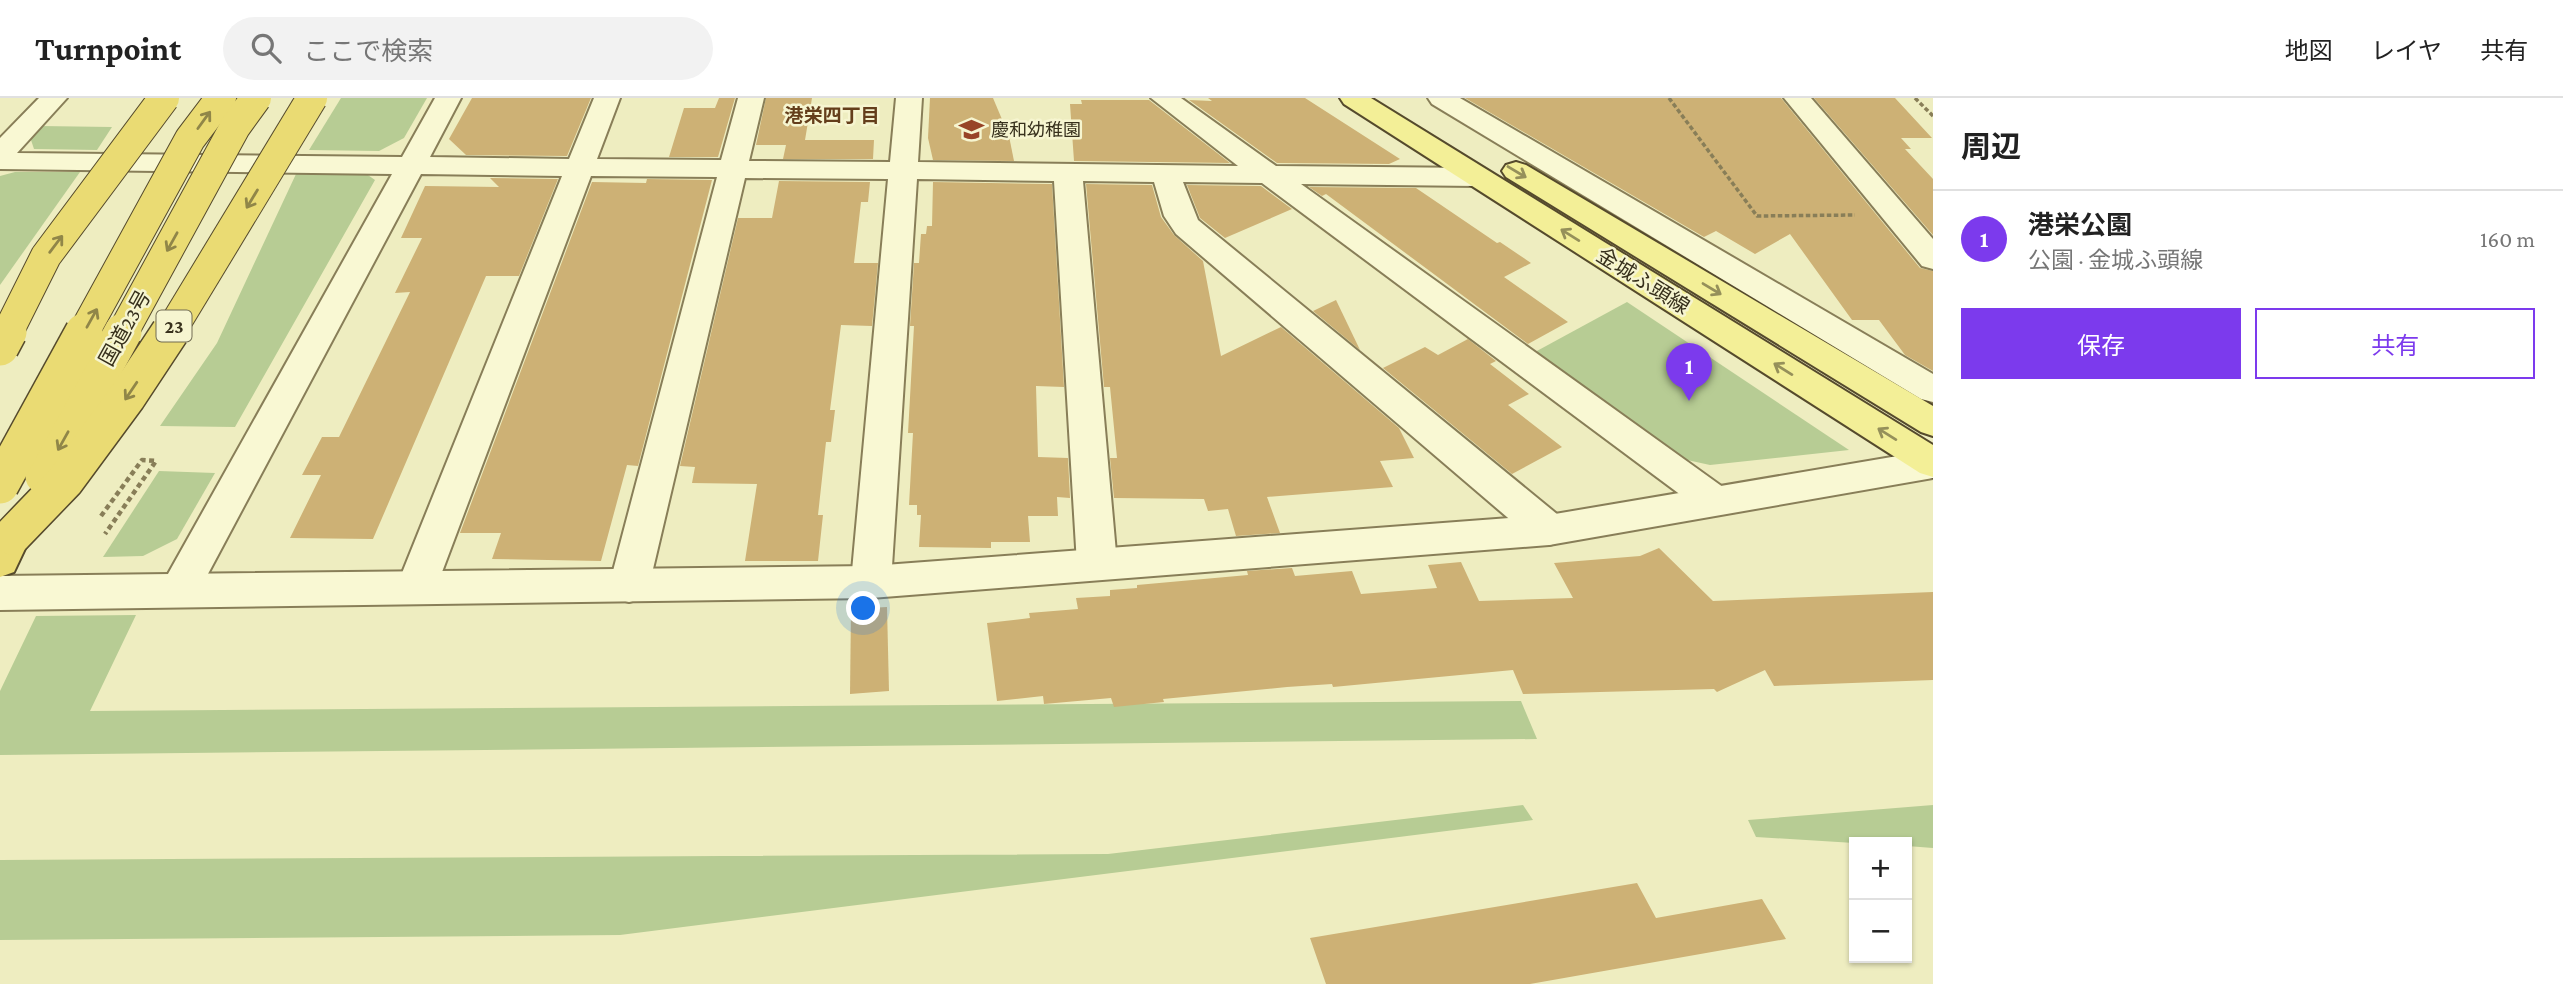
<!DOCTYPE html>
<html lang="ja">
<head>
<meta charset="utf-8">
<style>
	:root { --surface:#fff; --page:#f2f2f2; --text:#222; --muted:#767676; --line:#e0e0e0; --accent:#7c3aed }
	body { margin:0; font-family:"Crimson Pro","Noto Sans JP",serif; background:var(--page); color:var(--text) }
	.controls { position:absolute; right:21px; bottom:21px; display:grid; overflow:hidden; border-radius:0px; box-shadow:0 2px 5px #0004 }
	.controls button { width:63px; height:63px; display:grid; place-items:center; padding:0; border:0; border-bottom:2px solid var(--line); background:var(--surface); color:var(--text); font:35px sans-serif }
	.you { position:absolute; left:864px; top:511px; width:24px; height:24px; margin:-18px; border:5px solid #fff; border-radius:50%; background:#1a73e8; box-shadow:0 0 0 10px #1a73e833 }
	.badge { display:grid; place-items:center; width:46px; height:46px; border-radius:50%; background:var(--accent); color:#fff; font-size:23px; font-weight:700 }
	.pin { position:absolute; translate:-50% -58px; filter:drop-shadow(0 2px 4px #0008) }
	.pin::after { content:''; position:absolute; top:37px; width:24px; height:21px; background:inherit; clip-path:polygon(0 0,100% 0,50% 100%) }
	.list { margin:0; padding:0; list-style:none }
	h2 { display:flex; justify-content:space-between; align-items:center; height:91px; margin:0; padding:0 28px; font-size:30px }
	h2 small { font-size:23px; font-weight:400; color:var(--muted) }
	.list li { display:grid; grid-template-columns:46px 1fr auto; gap:21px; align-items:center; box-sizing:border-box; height:98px; padding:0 28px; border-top:2px solid var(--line) }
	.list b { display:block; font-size:26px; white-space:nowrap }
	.list p { margin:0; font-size:23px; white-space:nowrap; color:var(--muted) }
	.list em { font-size:23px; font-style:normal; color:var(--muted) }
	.actions { display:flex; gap:14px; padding:21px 28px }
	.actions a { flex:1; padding:16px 0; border:2px solid var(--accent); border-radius:0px; text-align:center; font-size:24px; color:var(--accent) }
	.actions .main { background:var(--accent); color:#fff }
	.icon { flex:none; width:38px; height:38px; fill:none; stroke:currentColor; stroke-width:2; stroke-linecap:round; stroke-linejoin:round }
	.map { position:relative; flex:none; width:1933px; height:886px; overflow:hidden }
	header { display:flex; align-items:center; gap:42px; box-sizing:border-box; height:98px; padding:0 35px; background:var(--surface); border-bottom:2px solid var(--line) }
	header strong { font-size:33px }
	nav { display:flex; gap:38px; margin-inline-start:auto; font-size:24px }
	.search { width:490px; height:63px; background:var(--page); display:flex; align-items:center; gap:18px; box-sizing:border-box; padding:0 24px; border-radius:38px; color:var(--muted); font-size:26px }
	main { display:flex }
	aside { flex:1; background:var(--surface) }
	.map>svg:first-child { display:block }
	.green { fill:#b7cc94 }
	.building { fill:#cdb175 }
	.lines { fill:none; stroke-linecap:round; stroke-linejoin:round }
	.minor-casing { stroke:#887e58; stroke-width:4 }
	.tertiary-casing { stroke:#887e58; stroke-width:4 }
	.primary-casing { stroke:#554a2c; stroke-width:4 }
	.trunk-casing { stroke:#554a2c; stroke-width:4 }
	.path-far1 { stroke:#887e58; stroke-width:3.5; stroke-dasharray:4.5 2.5; stroke-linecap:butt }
	.path { stroke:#887e58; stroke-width:4.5; stroke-dasharray:5 3.5; stroke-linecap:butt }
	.minor { fill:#f9f8d3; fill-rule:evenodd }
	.tertiary { fill:#f9f8d3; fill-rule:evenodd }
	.primary { fill:#f3ef97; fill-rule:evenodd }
	.trunk { fill:#eadb73; fill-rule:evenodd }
	.trunk-bridge-far1-casing { stroke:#554a2c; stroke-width:32; stroke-linecap:butt }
	.trunk-bridge-casing { stroke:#554a2c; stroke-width:40; stroke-linecap:butt }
	.trunk-bridge-far1 { stroke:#eadb73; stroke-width:30 }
	.trunk-bridge { stroke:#eadb73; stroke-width:37 }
	.oneway { stroke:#908648 }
	.oneway2 { stroke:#95905a }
	.labels { text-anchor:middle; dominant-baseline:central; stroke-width:5; stroke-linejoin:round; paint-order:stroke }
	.far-poi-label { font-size:18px; fill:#37301c; stroke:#f6f5d0; text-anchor:start }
	.far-neighbourhood-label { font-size:19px; font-weight:bold; fill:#643e1b; stroke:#f6f5d0 }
	.shield { fill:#f6f5d0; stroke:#706b52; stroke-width:2 }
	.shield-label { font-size:19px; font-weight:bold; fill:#37301c }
	.street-label { font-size:21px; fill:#37301c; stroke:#f6f5d0 }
</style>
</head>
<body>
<header>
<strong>Turnpoint</strong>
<div class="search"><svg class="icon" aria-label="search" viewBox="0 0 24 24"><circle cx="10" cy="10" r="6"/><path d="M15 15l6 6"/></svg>ここで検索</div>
<nav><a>地図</a><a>レイヤ</a><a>共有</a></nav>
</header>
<main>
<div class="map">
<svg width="1933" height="886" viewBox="0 0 1933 886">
	<rect width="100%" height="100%" fill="#eeedc0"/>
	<g class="green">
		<polygon points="341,0 427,0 404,40 379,53 309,52"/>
		<polygon points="40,28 112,29 97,52 34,51 30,39"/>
		<polygon points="15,74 80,74 0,187 0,78"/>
		<polygon points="365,75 375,82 235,329 160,328 217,245 296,76"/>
		<polygon points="1627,204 1849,352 1710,367 1678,360 1535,254"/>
		<polygon points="159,373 215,375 177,441 143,458 103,459"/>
		<polygon points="136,517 90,613 1521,603 1537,641 0,657 0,593 36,518"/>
		<polygon points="1523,707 1533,722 620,837 0,842 0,762 1108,756"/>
		<polygon points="1933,707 1933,750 1907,748 1907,744 1854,745 1756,739 1748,722"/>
	</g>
	<g class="building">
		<polygon points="472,0 591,0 567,58 466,57 449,41"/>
		<polygon points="719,0 735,0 718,59 669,59 684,10 715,10"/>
		<polygon points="766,0 812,0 805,42 874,42 873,61 783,61 786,47 756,47"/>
		<polygon points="930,0 993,0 1009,38 1014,63 933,62 928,40"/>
		<polygon points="1208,0 1305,0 1400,61 1389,66 1277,65 1189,2 1212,3"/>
		<polygon points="1465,0 1781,0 1920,170 1933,173 1933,273 1905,257 1879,222 1852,222 1790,136 1755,156 1716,133 1704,139"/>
		<polygon points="1814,0 1895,0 1932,40 1901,40 1911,51 1905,51 1933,81 1933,137"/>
		<polygon points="1081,2 1149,2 1230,65 1074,63 1070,6 1082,6"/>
		<polygon points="490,80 558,81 519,178 486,178 373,441 290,440 321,377 302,377 322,339 339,339 410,194 395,195 422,140 401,140 425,88 499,89"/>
		<polygon points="647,81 712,82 638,368 627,367 601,463 492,461 501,435 460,435 592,84 646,85"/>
		<polygon points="779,83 870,84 868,104 861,104 854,165 878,165 872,228 841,227 830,312 835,312 831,344 826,344 818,417 823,417 818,463 745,463 757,386 692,385 695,369 680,368 738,120 772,120"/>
		<polygon points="933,84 1052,86 1064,289 1036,288 1038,359 1068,360 1070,400 1057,399 1058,418 1028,418 1030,444 991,444 991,450 919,449 921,417 917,417 917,407 909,407 913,335 908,335 914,228 910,228 914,165 919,165 921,136 926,136 927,128 932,128"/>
		<polygon points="1086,86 1152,87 1161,119 1174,137 1203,163 1221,258 1281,229 1399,330 1414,360 1380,363 1393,389 1267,399 1280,435 1236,438 1228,411 1208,413 1204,401 1114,400 1110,360 1117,360 1110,289 1104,289"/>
		<polygon points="1187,87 1261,88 1292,111 1225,140 1200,120"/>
		<polygon points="1309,89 1416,90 1497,145 1500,144 1531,165 1504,179 1568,224 1528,246 1326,96 1322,98"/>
		<polygon points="1336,202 1360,252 1313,213"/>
		<polygon points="1468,241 1496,263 1490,266 1529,296 1508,307 1562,349 1512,376 1383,270 1425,249 1438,257"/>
		<polygon points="1659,450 1713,503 1933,494 1933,582 1774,588 1765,572 1717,594 1714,591 1523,596 1513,572 1333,589 1332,586 1287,589 1163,601 1164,604 1114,609 1111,600 1044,606 1043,598 997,603 987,525 1030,520 1029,515 1078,511 1076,500 1110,498 1110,492 1137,490 1137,487 1248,477 1247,473 1292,470 1295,478 1352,473 1361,496 1437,490 1428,467 1461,464 1479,503 1573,500 1554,465 1640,458"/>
		<polygon points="887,509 889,593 850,596 851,511"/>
		<polygon points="1637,785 1656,820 1762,801 1786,841 1530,886 1326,886 1310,840"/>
	</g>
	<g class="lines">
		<defs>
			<g id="minor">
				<polygon points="39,0 67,0 17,55 402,59 435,0 461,0 430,59 569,61 594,0 620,0 597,61 721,62 738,0 764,0 749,63 890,64 896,0 922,0 918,64 1238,68 1151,0 1181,0 1276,68 1476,70 1486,73 1490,79 1486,85 1476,88 1301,86 1727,392 1733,402 1727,412 1714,417 1701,412 1262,85 1183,84 1198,122 1563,421 1568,432 1563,443 1549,447 1535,443 1176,136 1164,118 1154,84 1083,83 1117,466 1111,477 1097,482 1083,477 1077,466 1054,83 917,81 891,484 885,496 871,500 857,496 851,484 888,81 745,80 649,488 643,500 629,504 615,500 609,488 717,79 591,78 436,490 430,502 416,506 402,502 396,490 562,78 421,76 193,504 179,508 165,504 159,492 392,76 0,71 0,40"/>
				<polygon points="1428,0 1460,0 1933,276 1933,304 1921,301 1432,6"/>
				<polygon points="1784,0 1811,0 1933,141 1933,171 1922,168"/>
			</g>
			<polygon id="tertiary" points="1933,352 1933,380 1549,447 871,500 0,512 0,478 871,468 1549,417"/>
			<g id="primary">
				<polygon points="1340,0 1371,0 1933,347 1933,379 1920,375 1344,6"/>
				<polygon points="1516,64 1526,67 1933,308 1933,338 1921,334 1506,79 1502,73 1506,67"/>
			</g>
			<polygon id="trunk" points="12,423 26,427 31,438 14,474 0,479 0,427"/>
		</defs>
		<use href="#minor" class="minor-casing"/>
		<use href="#tertiary" class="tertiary-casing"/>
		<use href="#primary" class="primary-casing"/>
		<use href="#trunk" class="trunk-casing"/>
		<g class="path-far1">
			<polyline points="1669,0 1757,118 1855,117"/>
			<polyline points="1915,0 1933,18"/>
		</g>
		<polyline class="path" points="101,418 142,362 156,363 105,436"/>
		<use href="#minor" class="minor"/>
		<use href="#tertiary" class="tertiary"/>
		<use href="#primary" class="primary"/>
		<use href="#trunk" class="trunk"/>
		<defs>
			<g id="trunk-bridge-far1">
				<polyline points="7,236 46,158 164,0"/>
				<polyline points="83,236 190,41 221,0"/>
				<polyline points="122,236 235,29 256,0"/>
				<polyline points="169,236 312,0"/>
			</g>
			<g id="trunk-bridge">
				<polyline points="0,249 8,234"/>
				<polyline points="44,378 123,234"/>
				<polyline points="0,387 84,234"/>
				<polyline points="12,438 65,383 127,299 170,234"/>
			</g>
		</defs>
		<use href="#trunk-bridge-far1" class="trunk-bridge-far1-casing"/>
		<use href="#trunk-bridge" class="trunk-bridge-casing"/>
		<use href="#trunk-bridge-far1" class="trunk-bridge-far1"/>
		<use href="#trunk-bridge" class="trunk-bridge"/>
	</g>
	<defs><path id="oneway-shaft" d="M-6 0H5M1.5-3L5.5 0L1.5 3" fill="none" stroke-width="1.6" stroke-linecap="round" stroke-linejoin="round" transform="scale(1.75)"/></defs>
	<g class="oneway">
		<use href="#oneway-shaft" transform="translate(204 22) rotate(-54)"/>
		<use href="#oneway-shaft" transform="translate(252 101) rotate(121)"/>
		<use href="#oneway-shaft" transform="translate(172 144) rotate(119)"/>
		<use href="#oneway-shaft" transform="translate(56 146) rotate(-53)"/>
		<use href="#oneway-shaft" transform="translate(92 220) rotate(-61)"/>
		<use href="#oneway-shaft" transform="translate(131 293) rotate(124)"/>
		<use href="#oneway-shaft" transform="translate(63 343) rotate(119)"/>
	</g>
	<g class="oneway2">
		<use href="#oneway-shaft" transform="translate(1517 74) rotate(31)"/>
		<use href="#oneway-shaft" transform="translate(1570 137) rotate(-148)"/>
		<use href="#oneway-shaft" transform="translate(1712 191) rotate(31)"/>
		<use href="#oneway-shaft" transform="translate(1783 271) rotate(-148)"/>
		<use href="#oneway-shaft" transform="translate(1887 336) rotate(-148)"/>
	</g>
	<defs>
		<symbol id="school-bare" viewBox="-9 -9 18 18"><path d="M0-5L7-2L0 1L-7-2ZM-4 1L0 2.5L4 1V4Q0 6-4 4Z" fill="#984427" stroke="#f6f5d0" stroke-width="2.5" paint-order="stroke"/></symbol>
	</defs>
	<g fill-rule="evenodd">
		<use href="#school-bare" x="954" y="14" width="35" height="35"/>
	</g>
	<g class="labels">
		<g class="far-poi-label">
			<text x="991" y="32">慶和幼稚園</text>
		</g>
		<g class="far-neighbourhood-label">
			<text x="832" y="17">港栄四丁目</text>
		</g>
		<rect class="shield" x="156.5" y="212.5" width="35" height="31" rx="5"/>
		<g class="shield-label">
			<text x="174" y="228">23</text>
		</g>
		<g class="street-label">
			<text transform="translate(1643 183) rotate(32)">金城ふ頭線</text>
			<text transform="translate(125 230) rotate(-61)">国道23号</text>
		</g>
	</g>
</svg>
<div class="controls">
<button>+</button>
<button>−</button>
</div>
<div class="you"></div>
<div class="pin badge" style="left:1689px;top:303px">1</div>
</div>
<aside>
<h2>周辺<small></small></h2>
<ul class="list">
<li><span class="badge">1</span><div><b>港栄公園</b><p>公園 · 金城ふ頭線</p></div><em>160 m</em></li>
</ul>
<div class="actions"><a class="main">保存</a><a>共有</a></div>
</aside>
</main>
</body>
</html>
